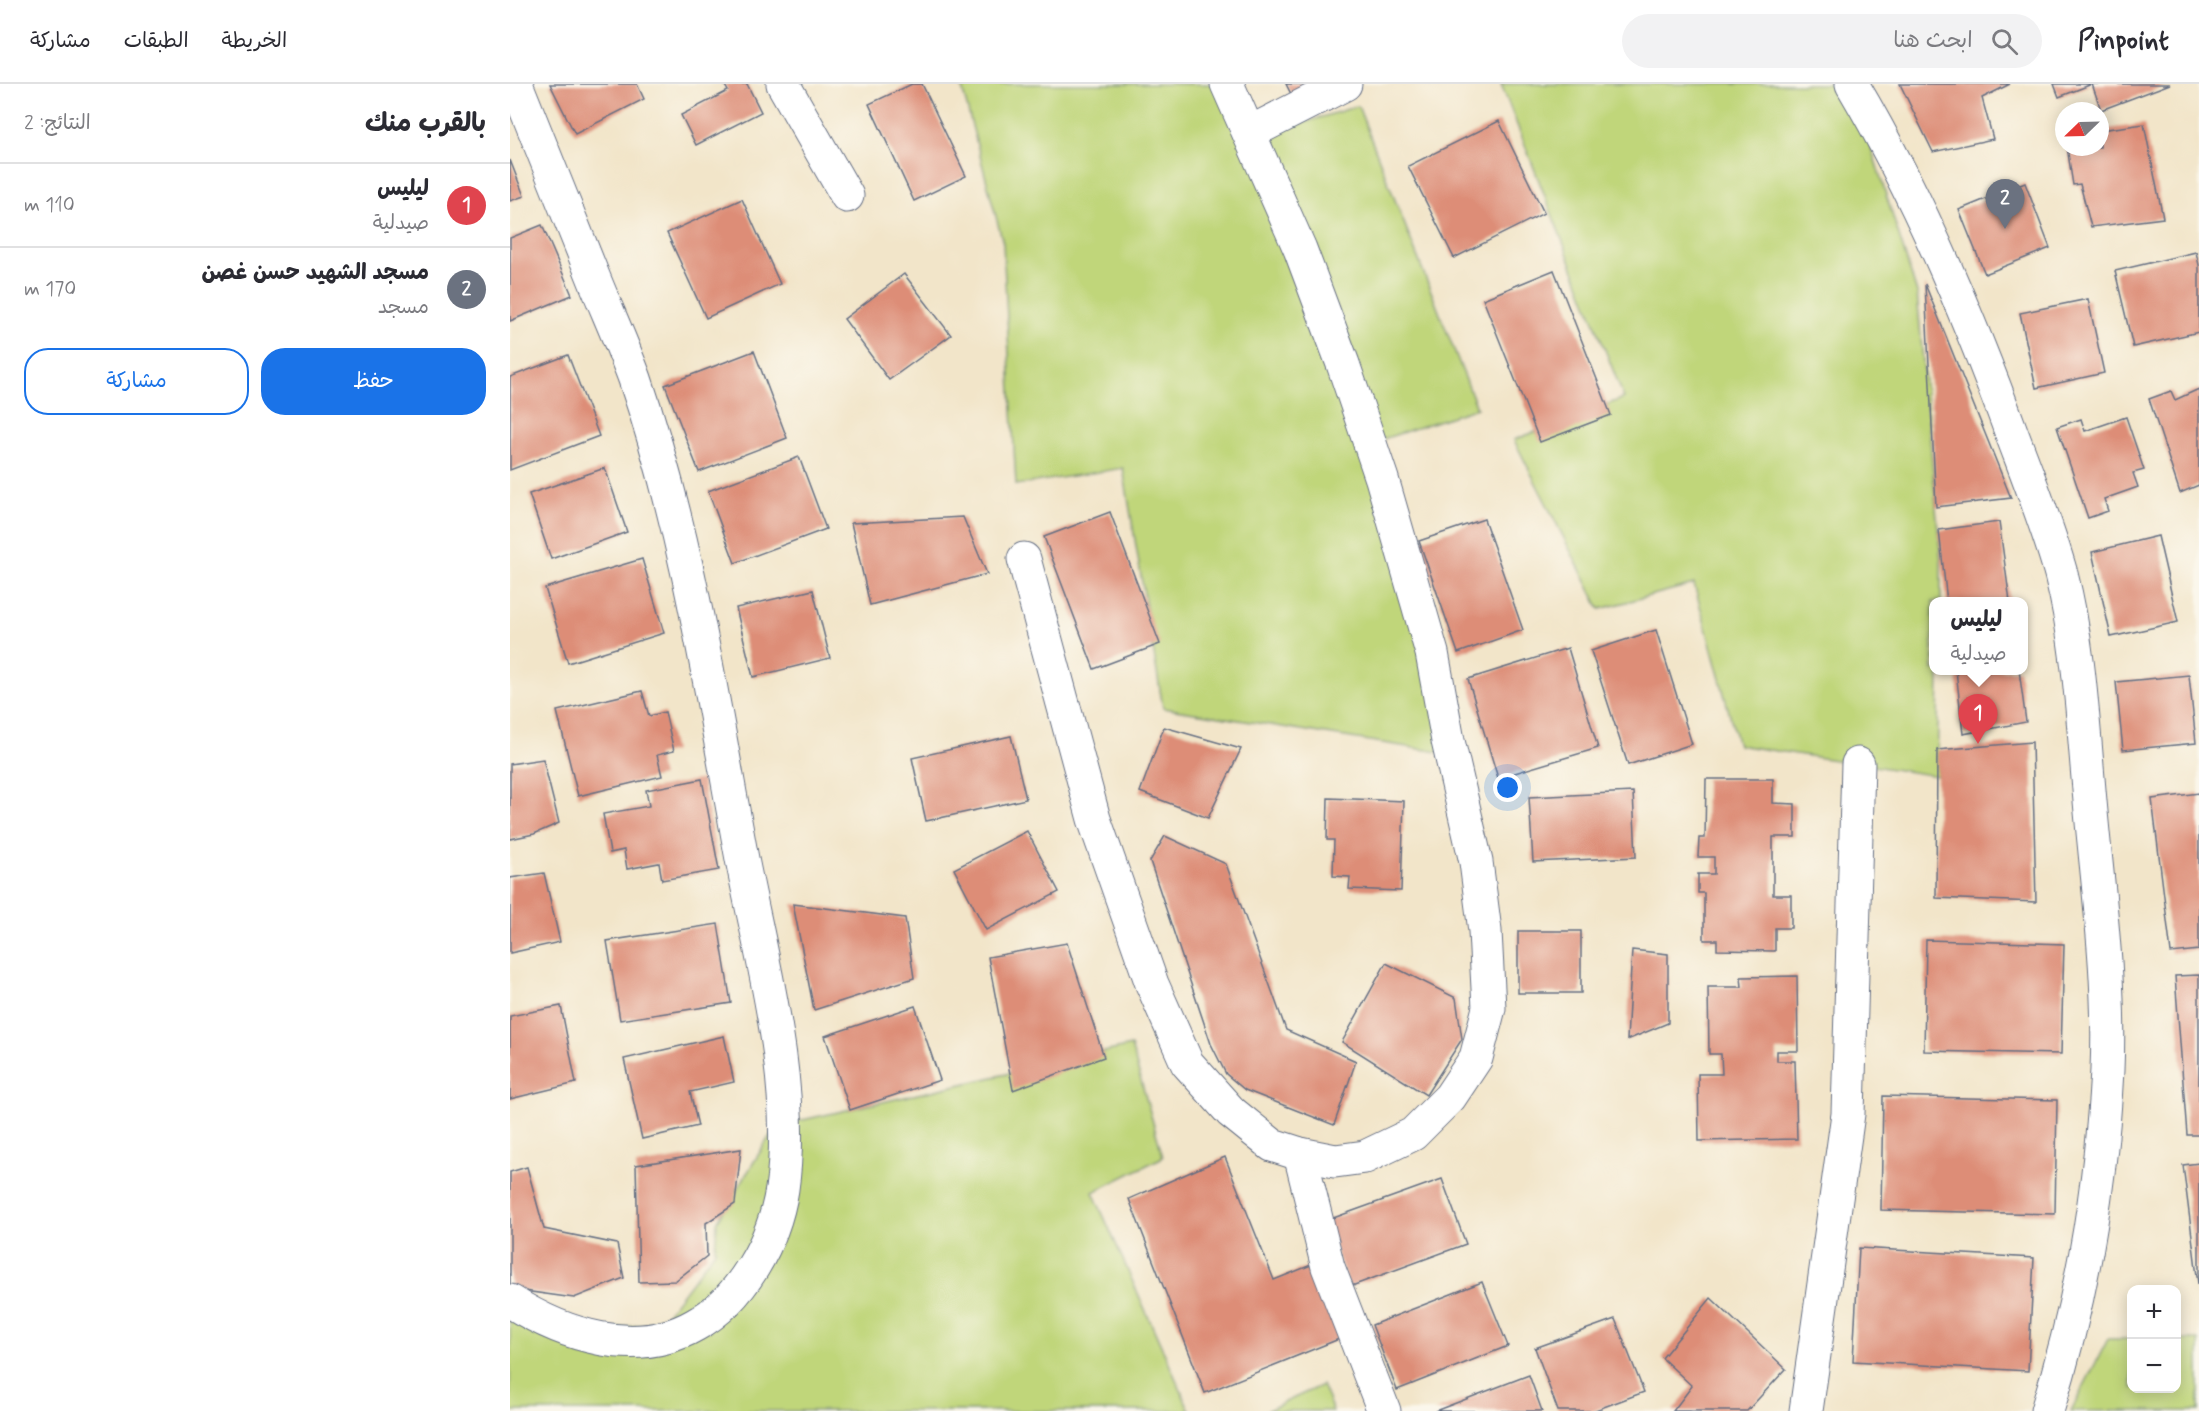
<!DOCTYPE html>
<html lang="ar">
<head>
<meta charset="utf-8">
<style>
	:root { --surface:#fff; --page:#f2f2f3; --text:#2b2b33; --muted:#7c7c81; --line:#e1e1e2; --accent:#1a73e8 }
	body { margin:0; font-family:Mynerve,"Playpen Sans Arabic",sans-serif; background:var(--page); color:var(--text); direction:rtl }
	.controls { position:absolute; right:18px; bottom:18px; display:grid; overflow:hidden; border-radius:12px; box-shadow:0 3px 15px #0003 }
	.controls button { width:54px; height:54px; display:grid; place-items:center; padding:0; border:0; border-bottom:2px solid var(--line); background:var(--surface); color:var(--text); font:30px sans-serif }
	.compass { position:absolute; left:1545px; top:18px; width:54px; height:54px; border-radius:50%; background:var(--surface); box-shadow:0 3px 15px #0003; rotate:247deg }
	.you { position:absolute; left:998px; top:704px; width:21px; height:21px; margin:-15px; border:4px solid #fff; border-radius:50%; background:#1a73e8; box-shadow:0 0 0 9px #1a73e833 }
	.badge { display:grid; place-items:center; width:39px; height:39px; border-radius:50%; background:var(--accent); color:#fff; font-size:20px; font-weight:700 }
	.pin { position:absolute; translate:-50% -50px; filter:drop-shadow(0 2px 3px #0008) }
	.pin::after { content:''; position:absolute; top:32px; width:21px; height:18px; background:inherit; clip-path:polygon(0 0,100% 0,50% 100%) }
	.popup { position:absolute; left:1419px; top:513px; width:99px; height:78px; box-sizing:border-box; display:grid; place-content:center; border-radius:12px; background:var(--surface); filter:drop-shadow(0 2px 4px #0005); font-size:20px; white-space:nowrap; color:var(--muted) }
	.popup b { font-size:22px; color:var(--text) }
	.popup::after { content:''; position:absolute; left:50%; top:100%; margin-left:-12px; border:12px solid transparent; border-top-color:var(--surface) }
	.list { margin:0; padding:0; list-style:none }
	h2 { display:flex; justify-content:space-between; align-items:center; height:78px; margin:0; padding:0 24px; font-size:26px }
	h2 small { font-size:20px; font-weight:400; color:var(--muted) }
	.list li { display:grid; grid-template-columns:39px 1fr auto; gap:18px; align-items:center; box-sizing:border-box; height:84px; padding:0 24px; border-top:2px solid var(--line) }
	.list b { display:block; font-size:22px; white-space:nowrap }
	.list p { margin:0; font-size:20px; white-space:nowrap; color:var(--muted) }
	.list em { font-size:20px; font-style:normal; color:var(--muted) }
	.actions { display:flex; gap:12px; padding:18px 24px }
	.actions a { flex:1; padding:14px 0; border:2px solid var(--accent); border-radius:24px; text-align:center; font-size:21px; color:var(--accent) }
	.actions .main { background:var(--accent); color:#fff }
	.icon { flex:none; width:33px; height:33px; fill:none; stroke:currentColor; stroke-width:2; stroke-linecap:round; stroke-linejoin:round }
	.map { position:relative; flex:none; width:1689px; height:1327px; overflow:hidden; direction:ltr }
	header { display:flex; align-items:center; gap:36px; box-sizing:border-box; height:84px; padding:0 30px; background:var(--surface); border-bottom:2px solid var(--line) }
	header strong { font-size:28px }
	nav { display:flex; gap:33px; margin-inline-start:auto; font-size:21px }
	.search { width:420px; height:54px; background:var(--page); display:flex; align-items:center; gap:15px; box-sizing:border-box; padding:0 21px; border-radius:33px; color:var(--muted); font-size:22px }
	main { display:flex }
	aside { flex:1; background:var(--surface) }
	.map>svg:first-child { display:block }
	.green { fill:#c0d67a; stroke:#6e826c; stroke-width:1.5 }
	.building { fill:#dd8d77 }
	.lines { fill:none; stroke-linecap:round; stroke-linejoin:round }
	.minor-casing { stroke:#666f83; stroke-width:35 }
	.tertiary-casing { stroke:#666f83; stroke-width:35 }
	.minor { stroke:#fff; stroke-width:33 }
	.tertiary { stroke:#fff; stroke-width:33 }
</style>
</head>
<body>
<header>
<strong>Pinpoint</strong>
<div class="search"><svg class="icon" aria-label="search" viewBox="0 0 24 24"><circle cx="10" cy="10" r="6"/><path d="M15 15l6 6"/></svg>ابحث هنا</div>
<nav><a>الخريطة</a><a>الطبقات</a><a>مشاركة</a></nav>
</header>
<main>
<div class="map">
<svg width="1689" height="1327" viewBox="0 0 1689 1327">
	<rect width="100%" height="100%" fill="#fbf7ec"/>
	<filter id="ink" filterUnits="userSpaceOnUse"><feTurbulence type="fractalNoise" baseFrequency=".0167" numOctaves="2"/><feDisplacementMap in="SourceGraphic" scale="12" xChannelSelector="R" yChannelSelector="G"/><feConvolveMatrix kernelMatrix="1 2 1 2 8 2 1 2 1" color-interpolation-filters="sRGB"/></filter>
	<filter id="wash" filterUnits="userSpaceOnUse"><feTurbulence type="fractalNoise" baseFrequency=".008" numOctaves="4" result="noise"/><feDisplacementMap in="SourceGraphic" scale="24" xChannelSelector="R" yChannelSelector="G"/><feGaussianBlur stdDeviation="1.35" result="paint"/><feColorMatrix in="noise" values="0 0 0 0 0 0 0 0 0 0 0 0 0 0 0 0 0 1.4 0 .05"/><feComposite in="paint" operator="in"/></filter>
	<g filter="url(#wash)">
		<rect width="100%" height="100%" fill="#f2e5c9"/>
		<g class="green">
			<polygon points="451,0 706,0 731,58 848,22 967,324 867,357 948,671 653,624 613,384 506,401 493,159"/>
			<polygon points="991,0 1341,0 1407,209 1431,480 1431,517 1423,518 1423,586 1429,587 1427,692 1228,661 1184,500 1090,525 1004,356 1114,314"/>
			<polygon points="621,962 653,1073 583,1108 680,1327 0,1327 0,1220 51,1252 136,1240 156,1231 205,1167 207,1138 266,1042"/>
			<polygon points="1598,1255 1621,1255 1622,1304 1666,1304 1667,1256 1689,1256 1689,1327 1561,1327"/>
			<polygon points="812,1301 823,1327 756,1327"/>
		</g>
		<g id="blocks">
			<g class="building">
				<polygon points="40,0 127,0 134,15 65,50"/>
				<polygon points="214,0 237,0 251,28 186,61 171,31 218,7"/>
				<polygon points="402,0 412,0 456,92 404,117 359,20"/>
				<polygon points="776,0 800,0 781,10"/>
				<polygon points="1390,0 1500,0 1472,14 1483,55 1423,68"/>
				<polygon points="1544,0 1660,0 1591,26 1582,0 1549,13"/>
				<polygon points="989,37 1034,129 944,174 898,82"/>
				<polygon points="1634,40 1653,134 1581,143 1570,100 1563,101 1557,63 1590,63 1590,46"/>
				<polygon points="0,76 14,112 0,117"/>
				<polygon points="1515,99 1540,164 1475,190 1449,126"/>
				<polygon points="232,115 270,200 196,234 157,149"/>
				<polygon points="32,141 62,211 0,237 0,154"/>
				<polygon points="1686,168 1689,181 1689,248 1623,263 1605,187"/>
				<polygon points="1044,186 1101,331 1030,358 973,215"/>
				<polygon points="394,190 441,251 379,296 334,235"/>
				<polygon points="1415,200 1501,414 1426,423"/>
				<polygon points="1578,215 1594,289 1526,304 1510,229"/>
				<polygon points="244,267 277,354 189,388 155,301"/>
				<polygon points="58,271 89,352 0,386 0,293"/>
				<polygon points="1689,305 1689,401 1670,409 1639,315 1661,307 1665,316"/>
				<polygon points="1616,333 1634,386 1623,389 1628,403 1594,415 1598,427 1578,434 1547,343 1571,335 1575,347"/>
				<polygon points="289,373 316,445 225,479 198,407"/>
				<polygon points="95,384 117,448 41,475 19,410"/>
				<polygon points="600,428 650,560 584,585 534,453"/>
				<polygon points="453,433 477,490 360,521 341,439"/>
				<polygon points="974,435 1013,546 948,569 909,457"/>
				<polygon points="1489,438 1500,518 1437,518 1429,446"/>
				<polygon points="1648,452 1668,538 1601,553 1582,468"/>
				<polygon points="132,475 154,549 58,579 35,504"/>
				<polygon points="303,506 320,574 243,593 226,524"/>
				<polygon points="1146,546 1182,660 1118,681 1081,567"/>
				<polygon points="1058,564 1088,664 988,694 958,595"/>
				<polygon points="1446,586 1509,586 1516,638 1453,650"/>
				<polygon points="1679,591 1686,659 1613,666 1606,598"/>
				<polygon points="132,607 139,632 155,628 164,667 147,671 152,692 68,712 47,627"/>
				<polygon points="654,643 731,665 698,734 630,708"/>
				<polygon points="501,652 516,715 416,737 402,674"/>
				<polygon points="1522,658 1526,818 1426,814 1427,666"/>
				<polygon points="33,675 49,739 24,750 0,755 0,680"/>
				<polygon points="192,695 209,786 152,796 149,779 117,785 114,766 100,769 93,730 139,722 136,706"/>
				<polygon points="1196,695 1263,695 1263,719 1285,720 1285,753 1263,753 1263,811 1281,811 1281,844 1265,844 1265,867 1207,866 1207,856 1194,856 1194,809 1188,809 1188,790 1204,790 1204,773 1188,773 1189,754 1195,754"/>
				<polygon points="1123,708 1126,773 1023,778 1019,713"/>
				<polygon points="1689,709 1689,866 1661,869 1642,715"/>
				<polygon points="818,714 894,717 891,807 839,805 840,793 823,792 824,756 817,756"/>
				<polygon points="517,747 549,808 476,846 444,785"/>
				<polygon points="655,752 716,780 776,946 846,977 824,1041 735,1006 716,990 701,960 640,777"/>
				<polygon points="34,789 50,858 0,869 0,794"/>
				<polygon points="283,820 395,834 404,894 304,926"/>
				<polygon points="208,840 221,919 110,936 97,857"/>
				<rect x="1008" y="847" width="63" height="62"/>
				<polygon points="1416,856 1554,860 1551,970 1414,967"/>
				<polygon points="557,859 594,973 503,1006 478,873"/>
				<polygon points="1122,866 1158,870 1158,939 1117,956"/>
				<polygon points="876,879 946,914 952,955 916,1011 832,958"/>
				<polygon points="1689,891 1689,1051 1677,1051 1665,892"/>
				<polygon points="1287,892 1288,967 1267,967 1267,977 1285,977 1287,1055 1189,1057 1188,990 1212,990 1211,970 1199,970 1198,903 1232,903 1231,893"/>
				<polygon points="51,922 66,999 0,1015 0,932"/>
				<polygon points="405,922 430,996 340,1026 315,952"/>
				<polygon points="214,952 224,998 180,1008 188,1042 132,1055 114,975"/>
				<polygon points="1373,1012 1547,1016 1545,1130 1371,1126"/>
				<polygon points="231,1065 225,1120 196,1139 197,1172 165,1197 129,1198 126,1081"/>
				<polygon points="715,1073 764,1196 806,1179 834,1253 695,1309 619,1115"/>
				<polygon points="1689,1079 1689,1200 1688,1200 1673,1081"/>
				<polygon points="17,1083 34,1145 107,1160 114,1194 64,1214 0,1205 0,1088"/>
				<polygon points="932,1095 956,1160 839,1203 815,1137"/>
				<polygon points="1349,1164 1524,1174 1518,1287 1343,1277"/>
				<polygon points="972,1198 998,1262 887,1306 862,1241"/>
				<polygon points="1201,1214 1276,1285 1237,1327 1163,1327 1182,1302 1152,1274"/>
				<polygon points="1105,1235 1134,1308 1083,1327 1048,1327 1025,1264"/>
				<polygon points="1019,1291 1032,1327 925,1327"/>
			</g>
		</g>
	</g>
	<g filter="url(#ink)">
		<use href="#blocks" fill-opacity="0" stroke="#666f83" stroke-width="1.5"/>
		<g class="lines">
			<defs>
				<g id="minor">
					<polyline points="273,0 337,112"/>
					<polyline points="739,49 835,0"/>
					<polyline points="514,475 584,735 642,900 677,979 721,1028 762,1061 790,1070 825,1077 855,1073 903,1050 940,1013 966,974 979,924 975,847 966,778 938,657 922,569 872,395 833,280 790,165 717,0"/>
					<polyline points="790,1070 818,1183 874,1327"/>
					<path d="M0,1217C53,1251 126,1275 185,1241C232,1215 264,1157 272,1105C287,1002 252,877 232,775C202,614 178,451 125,295C113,262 98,229 85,197C59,131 32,66 6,0"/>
					<polyline points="1296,1327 1338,1030 1348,680"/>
				</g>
				<path id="tertiary" d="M1342,0C1406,108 1460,235 1503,353C1520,398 1538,443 1551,490C1570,564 1573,641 1580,717C1588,806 1601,896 1597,986C1591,1101 1571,1218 1537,1327"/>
			</defs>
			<use href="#minor" class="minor-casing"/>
			<use href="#tertiary" class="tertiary-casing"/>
			<use href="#minor" class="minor"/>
			<use href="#tertiary" class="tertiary"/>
		</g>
	</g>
</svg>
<div class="controls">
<button>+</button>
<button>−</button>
</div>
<svg class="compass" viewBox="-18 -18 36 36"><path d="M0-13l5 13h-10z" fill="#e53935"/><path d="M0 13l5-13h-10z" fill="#7c7c81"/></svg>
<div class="you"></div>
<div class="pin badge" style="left:1468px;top:660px;background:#e0444e">1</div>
<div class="popup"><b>ليليس</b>صيدلية</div>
<div class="pin badge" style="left:1495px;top:145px;background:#6b7280">2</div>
</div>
<aside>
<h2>بالقرب منك<small>النتائج: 2</small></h2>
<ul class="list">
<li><span class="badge" style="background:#e0444e">1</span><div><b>ليليس</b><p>صيدلية</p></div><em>110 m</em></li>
<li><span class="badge" style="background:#6b7280">2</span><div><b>مسجد الشهيد حسن غصن</b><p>مسجد</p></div><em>170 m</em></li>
</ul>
<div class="actions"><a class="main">حفظ</a><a>مشاركة</a></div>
</aside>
</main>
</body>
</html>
